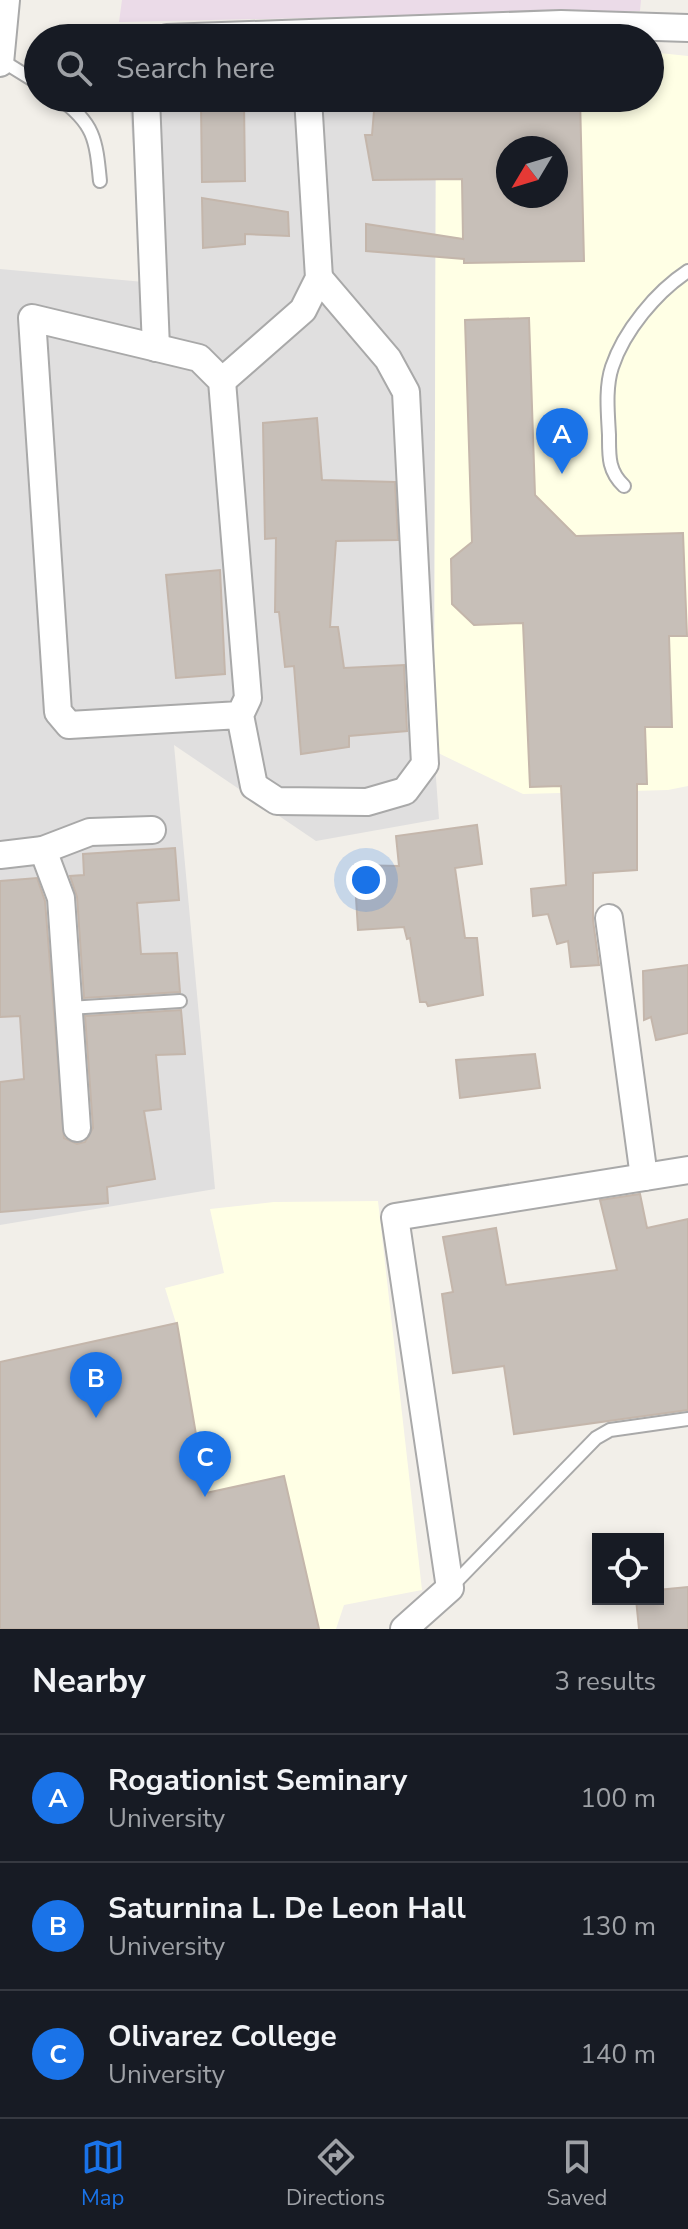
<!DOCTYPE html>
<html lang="en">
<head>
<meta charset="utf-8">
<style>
	:root { --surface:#171b24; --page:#242831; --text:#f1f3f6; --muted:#9ea1a6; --line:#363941; --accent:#1a73e8 }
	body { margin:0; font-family:"Nunito Sans",sans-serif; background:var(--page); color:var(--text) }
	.controls { position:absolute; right:24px; bottom:24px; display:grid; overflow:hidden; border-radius:0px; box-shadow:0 4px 12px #0003 }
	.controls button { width:72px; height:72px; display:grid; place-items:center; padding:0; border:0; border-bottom:2px solid var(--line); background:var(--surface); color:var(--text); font:40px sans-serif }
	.compass { position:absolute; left:496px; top:136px; width:72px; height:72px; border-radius:50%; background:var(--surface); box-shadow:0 4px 12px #0003; rotate:232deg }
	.you { position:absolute; left:366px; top:880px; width:28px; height:28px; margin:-20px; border:6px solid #fff; border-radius:50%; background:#1a73e8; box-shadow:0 0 0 12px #1a73e833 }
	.badge { display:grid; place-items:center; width:52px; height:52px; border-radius:50%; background:var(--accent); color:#fff; font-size:26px; font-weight:700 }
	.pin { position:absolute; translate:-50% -66px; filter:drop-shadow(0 2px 4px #0008) }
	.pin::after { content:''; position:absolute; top:42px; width:28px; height:24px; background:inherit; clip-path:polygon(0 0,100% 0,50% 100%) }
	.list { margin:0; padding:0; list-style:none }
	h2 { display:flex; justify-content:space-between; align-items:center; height:104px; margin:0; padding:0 32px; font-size:34px }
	h2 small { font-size:26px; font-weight:400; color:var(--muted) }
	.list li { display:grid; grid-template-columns:52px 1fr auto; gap:24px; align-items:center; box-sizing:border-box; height:128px; padding:0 32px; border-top:2px solid var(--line) }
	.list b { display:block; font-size:30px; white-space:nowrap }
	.list p { margin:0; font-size:26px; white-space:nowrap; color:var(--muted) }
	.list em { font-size:26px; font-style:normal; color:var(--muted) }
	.icon { flex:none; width:44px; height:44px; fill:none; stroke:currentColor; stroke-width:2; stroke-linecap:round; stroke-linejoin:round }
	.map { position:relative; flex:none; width:688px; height:1629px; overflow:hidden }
	.search { position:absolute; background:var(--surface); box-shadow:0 4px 12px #0003; left:24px; right:24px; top:24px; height:88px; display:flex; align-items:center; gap:20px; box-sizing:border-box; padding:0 28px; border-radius:44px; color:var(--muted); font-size:30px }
	.sheet { height:488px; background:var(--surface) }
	nav { display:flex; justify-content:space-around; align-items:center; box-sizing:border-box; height:112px; border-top:2px solid var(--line); background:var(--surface); font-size:22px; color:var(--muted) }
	nav a { display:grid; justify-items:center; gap:4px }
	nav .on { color:var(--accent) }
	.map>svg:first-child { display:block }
	.residential { fill:#e0dfdf }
	.industrial { fill:#ebdbe8 }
	.education { fill:#ffffe5; fill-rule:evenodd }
	.building { fill:#c7bfb8; stroke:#c4b6ab; stroke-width:2; fill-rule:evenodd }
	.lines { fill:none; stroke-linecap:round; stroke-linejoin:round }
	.service-casing { stroke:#a9a9a9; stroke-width:16 }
	.minor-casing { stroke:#a9a9a9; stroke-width:30 }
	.service { stroke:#fff; stroke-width:12 }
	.minor { stroke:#fff; stroke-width:26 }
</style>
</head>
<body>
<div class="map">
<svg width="688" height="1629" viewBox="0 0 688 1629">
	<rect width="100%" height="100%" fill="#f2efe9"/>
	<polygon class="residential" points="129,98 436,98 434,751 439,819 316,841 174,745 215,1189 0,1225 0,269 144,282"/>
	<polygon class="industrial" points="122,0 641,0 640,11 119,22"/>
	<g class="education">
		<path d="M650,52L688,56V786L668,790L523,794L434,751L436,98H650ZM508,148H556V196H508Z"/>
		<polygon points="378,1201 422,1590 344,1605 336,1629 0,1629 0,1362 176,1323 165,1288 224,1273 210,1209 274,1202"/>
	</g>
	<g class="building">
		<path d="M580,98L584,261L464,263V259L366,251V224L463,239L462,179L373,180L365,135H372L375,99ZM508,148H556V196H508Z"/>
		<polygon points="244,102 245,181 202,182 201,105"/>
		<polygon points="202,198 288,212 289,236 245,234 245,244 203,248"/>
		<polygon points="529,318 535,495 576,536 683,533 687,636 669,636 672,727 645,727 647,784 637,784 637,870 593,873 593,920 599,965 571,967 568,941 557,944 548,914 533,916 531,889 566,885 561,786 530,787 523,623 474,625 452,604 451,559 472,542 465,320"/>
		<polygon points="317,418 322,480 395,482 398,540 336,541 330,627 338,627 344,668 404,665 407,731 349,736 349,747 301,754 294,666 285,667 279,612 275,612 276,538 265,539 263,423"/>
		<polygon points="220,570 225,674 176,678 166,575"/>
		<polygon points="477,825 482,864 455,868 465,938 477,938 483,995 428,1006 426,1002 420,1002 410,938 407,939 404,927 358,930 354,865 399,866 396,836"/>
		<polygon points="175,848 179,900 137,903 141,954 177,953 180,992 84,998 77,897 70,876 84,875 83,854"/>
		<polygon points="37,878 45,901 64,1138 77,1144 85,1142 93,1128 85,1016 181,1010 185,1054 156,1055 161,1109 144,1111 155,1179 107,1187 108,1203 0,1212 0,1082 24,1079 20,1016 0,1017 0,881"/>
		<polygon points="688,965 688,1033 656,1040 651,1017 644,1020 643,971"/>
		<polygon points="535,1054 540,1088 460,1098 456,1060"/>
		<polygon points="640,1194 647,1228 688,1219 688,1410 514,1434 504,1366 453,1373 442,1294 453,1292 443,1237 496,1228 506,1285 617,1270 600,1200"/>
		<polygon points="177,1323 206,1493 284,1476 319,1629 0,1629 0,1362"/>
		<polygon points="688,1587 688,1629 639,1629 636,1599 658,1599 658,1590"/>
	</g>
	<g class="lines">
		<defs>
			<g id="service">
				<polyline points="1,60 38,83"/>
				<path d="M59,98C94,123 96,139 100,181"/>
				<path d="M624,486C608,471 609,456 609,435C608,414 605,388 612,367C624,331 656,292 688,271"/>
				<polyline points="69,1008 180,1001"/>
				<polyline points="450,1588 596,1438 610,1430 688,1419"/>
			</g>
			<g id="minor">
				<polyline points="167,38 561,24 688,28"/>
				<polyline points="0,63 6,0"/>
				<polyline points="146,98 156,348"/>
				<polyline points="222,381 303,310 319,278 308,98"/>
				<polyline points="240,715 69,725 58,712 32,318 199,358 222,381 248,698 240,715 254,786 277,801 367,802 405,791 425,764 406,392 388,359 319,278"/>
				<polyline points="43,850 61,898 77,1128"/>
				<polyline points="0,855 43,850 90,832 152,830"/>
				<polyline points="609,918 644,1177"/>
				<polyline points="404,1629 450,1588 395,1217 688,1170"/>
			</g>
		</defs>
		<use href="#service" class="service-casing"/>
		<use href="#minor" class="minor-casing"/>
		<use href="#service" class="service"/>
		<use href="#minor" class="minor"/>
	</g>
</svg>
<div class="controls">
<button><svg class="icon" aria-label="locate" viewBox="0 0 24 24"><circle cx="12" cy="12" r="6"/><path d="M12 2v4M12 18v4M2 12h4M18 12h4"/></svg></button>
</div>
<svg class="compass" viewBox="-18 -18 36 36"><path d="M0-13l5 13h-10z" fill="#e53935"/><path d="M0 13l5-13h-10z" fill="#9ea1a6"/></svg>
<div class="you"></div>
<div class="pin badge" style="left:562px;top:474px">A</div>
<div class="pin badge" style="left:96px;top:1418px">B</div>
<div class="pin badge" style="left:205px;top:1497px">C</div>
<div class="search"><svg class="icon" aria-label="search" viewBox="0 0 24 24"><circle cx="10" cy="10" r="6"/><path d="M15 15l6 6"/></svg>Search here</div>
</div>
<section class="sheet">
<h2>Nearby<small>3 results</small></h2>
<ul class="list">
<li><span class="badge">A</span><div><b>Rogationist Seminary</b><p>University</p></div><em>100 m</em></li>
<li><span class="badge">B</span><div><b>Saturnina L. De Leon Hall</b><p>University</p></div><em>130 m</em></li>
<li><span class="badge">C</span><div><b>Olivarez College</b><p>University</p></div><em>140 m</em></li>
</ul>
</section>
<nav>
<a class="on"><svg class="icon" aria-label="map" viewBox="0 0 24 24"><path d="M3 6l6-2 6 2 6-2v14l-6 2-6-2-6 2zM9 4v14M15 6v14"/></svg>Map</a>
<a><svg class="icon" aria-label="directions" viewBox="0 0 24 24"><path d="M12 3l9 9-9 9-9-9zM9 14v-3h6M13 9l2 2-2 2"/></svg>Directions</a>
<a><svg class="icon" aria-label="saved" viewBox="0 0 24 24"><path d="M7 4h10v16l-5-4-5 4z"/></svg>Saved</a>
</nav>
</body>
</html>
